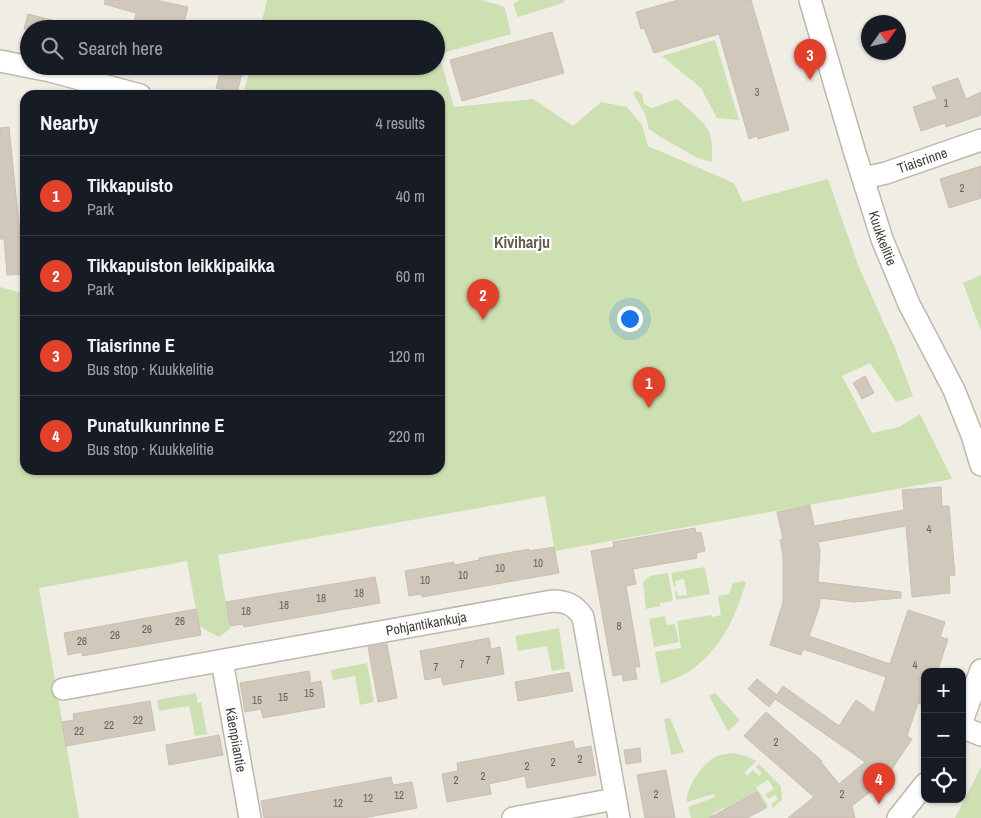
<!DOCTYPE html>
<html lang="en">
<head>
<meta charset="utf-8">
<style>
	:root { --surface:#171b24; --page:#242831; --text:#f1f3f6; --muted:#9ea1a6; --line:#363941; --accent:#e1402b }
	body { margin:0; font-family:"Archivo Narrow",sans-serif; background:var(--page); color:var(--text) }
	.controls { position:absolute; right:15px; bottom:15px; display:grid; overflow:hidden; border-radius:10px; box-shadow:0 1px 4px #0004 }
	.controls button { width:45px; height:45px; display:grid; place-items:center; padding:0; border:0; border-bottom:1px solid var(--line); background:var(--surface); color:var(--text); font:25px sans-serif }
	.compass { position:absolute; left:861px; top:15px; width:45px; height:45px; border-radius:50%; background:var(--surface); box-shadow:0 1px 4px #0004; rotate:56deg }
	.you { position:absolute; left:629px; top:318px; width:18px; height:18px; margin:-12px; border:4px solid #fff; border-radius:50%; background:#1a73e8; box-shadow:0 0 0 8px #1a73e833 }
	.badge { display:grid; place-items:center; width:32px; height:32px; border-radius:50%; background:var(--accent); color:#fff; font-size:16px; font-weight:700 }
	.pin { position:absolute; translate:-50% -41px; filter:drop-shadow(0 1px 2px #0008) }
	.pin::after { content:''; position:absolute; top:26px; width:18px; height:15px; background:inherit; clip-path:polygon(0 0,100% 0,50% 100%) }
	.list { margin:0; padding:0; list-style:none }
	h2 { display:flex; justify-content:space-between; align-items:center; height:65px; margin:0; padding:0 20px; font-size:21px }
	h2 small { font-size:16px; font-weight:400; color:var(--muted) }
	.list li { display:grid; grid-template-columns:32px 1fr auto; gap:15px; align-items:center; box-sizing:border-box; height:80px; padding:0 20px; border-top:1px solid var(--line) }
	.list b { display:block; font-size:19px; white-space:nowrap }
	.list p { margin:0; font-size:16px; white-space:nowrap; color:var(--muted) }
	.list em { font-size:16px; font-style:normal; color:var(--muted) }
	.icon { flex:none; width:28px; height:28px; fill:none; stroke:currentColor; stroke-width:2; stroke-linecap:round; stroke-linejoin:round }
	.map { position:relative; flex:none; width:981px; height:818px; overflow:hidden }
	.search { position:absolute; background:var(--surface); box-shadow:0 1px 4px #0004; left:20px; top:20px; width:425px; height:55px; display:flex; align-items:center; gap:12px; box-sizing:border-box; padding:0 18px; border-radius:28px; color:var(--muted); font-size:19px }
	.panel { position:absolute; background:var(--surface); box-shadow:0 1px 4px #0004; left:20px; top:90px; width:425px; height:385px; border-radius:15px }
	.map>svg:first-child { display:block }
	.green { fill:#cde0b2 }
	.building { fill:#d1c8bc; stroke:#cabfb0 }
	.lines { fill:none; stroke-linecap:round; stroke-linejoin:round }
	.minor-casing { stroke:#beb7ac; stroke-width:24 }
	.minor { stroke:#fff; stroke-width:21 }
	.labels { text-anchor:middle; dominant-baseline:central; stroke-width:4.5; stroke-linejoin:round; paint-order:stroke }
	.number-label { font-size:11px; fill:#666057 }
	.street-label { font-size:14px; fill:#423d35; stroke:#fff }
	.quarter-label { font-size:16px; font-weight:bold; fill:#645a4e; stroke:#fff }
</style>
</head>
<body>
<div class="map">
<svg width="981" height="818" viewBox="0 0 981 818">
	<rect width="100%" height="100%" fill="#f0ede5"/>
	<g class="green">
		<path d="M267,0H483C490,4 499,3 505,8L511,34L439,54L454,107L533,99L573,126L601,102L627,107L642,125L648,146L734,183L743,202L828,179L858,265L895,348L913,396L896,402L870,363L842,376L872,433L899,427L920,414L952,479L555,551L545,496L218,555L230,629L219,637L199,626L187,561L39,588L79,818H0V287L25,294V470H440V95H243L251,66H436V29H260Z"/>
		<polygon points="519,0 565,0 563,3 518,17 513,4"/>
		<polygon points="715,40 739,120 717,118 701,88 662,56"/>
		<path d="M637,91L642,94L644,104L652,108L677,99C688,109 704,120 710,134C713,143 712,153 712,162L698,158L660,137L649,129L645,114L633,93Z"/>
		<polygon points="981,275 981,331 963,283"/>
		<polygon points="705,567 710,594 676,600 675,591 677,591 678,596 687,595 684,579 675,581 676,586 674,586 671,573"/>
		<polygon points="668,573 673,601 660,603 660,606 646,609 643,582 650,576"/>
		<path d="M743,581L746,582C736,615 723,646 695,667C686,675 672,680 661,684L655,652L681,648L677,621L711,615L712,617L721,615L718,596L729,594L733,583Z"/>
		<polygon points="665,616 667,625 675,624 679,642 654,647 649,619"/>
		<polygon points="559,628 565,669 552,671 547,646 518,651 515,636"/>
		<polygon points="367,663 374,702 360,705 355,676 333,680 331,670"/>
		<polygon points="196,693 198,703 201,702 207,734 195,736 189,706 159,711 157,700"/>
		<polygon points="715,693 740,720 728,731 709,696"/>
		<polygon points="670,718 684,752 671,755 664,719"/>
		<path d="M734,753L749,757L756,761L745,772L747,776L753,770L759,776L762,773L756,767L759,764L781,786L782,800L773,808L771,804L778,799L775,795L768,799L765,794L774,789L768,780L756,787L768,806L766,808L757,792L725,809L723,808L713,814L715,818H691L688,807L715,797L714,794L687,802C685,788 704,761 717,756C722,754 729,754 734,753Z"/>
		<polygon points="981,767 981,818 955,818"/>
	</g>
	<g class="building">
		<polygon points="105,0 156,0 188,7 184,23 177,22 175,29 156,29 134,23 136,13 104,4"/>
		<polygon points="678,0 751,0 789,130 758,139 757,136 749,139 719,34 654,53 644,28 641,29 636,12"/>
		<polygon points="28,14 67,24 66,29 24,29"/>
		<polygon points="552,32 564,73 462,101 450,60"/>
		<polygon points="222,66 243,69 237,93 216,88"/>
		<polygon points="958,78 966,99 981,92 981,115 946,127 945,123 921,131 913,107 937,99 932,87"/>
		<polygon points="9,127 24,274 7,275 4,239 0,239 0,128"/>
		<polygon points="981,166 981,198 949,208 940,179"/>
		<polygon points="865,376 874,393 862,399 853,383"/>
		<polygon points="941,487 942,506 949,506 955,575 949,576 950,593 912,597 906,526 818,542 820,551 818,582 901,592 901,598 855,602 820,598 819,608 809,636 890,664 908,610 945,622 940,637 948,639 937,672 925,672 925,706 918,703 907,736 912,739 884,781 852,806 855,818 788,818 814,797 744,736 766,712 822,761 821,762 839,784 865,762 775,699 769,707 748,689 757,679 777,695 783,686 839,726 856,700 874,713 886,677 803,649 801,655 770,645 783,602 783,555 780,540 783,539 777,512 810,505 814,526 904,510 902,490"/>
		<polygon points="695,528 696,533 701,532 705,551 696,553 697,558 633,569 636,584 626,586 640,667 635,667 637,679 623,681 622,674 613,676 591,551 614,547 613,542"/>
		<polygon points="554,547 559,573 422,597 421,594 409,596 405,571 454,562 455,565 479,560 479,558 529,549 529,551"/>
		<polygon points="375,577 380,603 244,627 243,624 230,626 226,602"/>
		<polygon points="196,609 201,635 82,656 82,652 68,655 64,633"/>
		<polygon points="489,638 491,649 500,647 504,674 443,685 441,677 425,680 420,651"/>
		<polygon points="387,644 397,698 378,702 368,647"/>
		<polygon points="309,671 311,683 321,681 325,707 263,718 261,709 245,712 240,683"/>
		<polygon points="569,672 573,691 518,701 515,682"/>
		<polygon points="150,701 155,730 66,746 62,722 74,720 73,714"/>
		<polygon points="219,735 223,755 169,765 166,745"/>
		<polygon points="573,741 575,749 591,746 596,775 527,788 525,776 489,784 491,794 447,802 442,774 458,771 457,763"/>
		<polygon points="640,748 641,762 626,764 624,750"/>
		<polygon points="666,770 675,818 645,818 637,775"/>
		<polygon points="391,777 393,785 412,782 417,808 363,818 264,818 261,801"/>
		<polygon points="757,792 766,808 747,818 709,818"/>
	</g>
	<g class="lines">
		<defs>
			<g id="minor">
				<path id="s1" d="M810,0L854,150L882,239L909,304L954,390L972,435L981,465"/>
				<polyline points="0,61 50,71 140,95"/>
				<path id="s2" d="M864,178L886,173L981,140"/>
				<path id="s3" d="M222,661L250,818"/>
				<path id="s4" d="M63,689L552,601C566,601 575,605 583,617L619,818"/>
				<polyline points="962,721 981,670"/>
				<polyline points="962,727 981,735"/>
				<polyline points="513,818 615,799"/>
				<polyline points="898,818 925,784"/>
			</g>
		</defs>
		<use href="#minor" class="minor-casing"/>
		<use href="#minor" class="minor"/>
	</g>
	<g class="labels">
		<g class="number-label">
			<text x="757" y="92">3</text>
			<text x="946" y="103">1</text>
			<text x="962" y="188">2</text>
			<text x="929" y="529">4</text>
			<text x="538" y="563">10</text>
			<text x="500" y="568">10</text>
			<text x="463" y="575">10</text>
			<text x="425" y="580">10</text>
			<text x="359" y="593">18</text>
			<text x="321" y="598">18</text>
			<text x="284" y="605">18</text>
			<text x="246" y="611">18</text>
			<text x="180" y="621">26</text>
			<text x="619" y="626">8</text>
			<text x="147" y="629">26</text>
			<text x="115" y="635">26</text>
			<text x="82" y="641">26</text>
			<text x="488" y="660">7</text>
			<text x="462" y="664">7</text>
			<text x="915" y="665">4</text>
			<text x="436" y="667">7</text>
			<text x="309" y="693">15</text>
			<text x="283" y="697">15</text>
			<text x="257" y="700">15</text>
			<text x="138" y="720">22</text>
			<text x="109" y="725">22</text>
			<text x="79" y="731">22</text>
			<text x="776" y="742">2</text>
			<text x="580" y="759">2</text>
			<text x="553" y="762">2</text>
			<text x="527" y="766">2</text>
			<text x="483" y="776">2</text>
			<text x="456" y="780">2</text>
			<text x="656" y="794">2</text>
			<text x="842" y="794">2</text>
			<text x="399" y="795">12</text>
			<text x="368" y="798">12</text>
			<text x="338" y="803">12</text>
		</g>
		<g class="street-label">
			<text stroke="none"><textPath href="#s2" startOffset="61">Tiaisrinne</textPath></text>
			<text stroke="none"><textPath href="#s1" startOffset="249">Kuukkelitie</textPath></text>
			<text stroke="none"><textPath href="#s4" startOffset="369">Pohjantikankuja</textPath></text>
			<text stroke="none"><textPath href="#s3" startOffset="80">Käenpiiantie</textPath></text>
		</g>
		<g class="quarter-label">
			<text x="522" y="242">Kiviharju</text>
		</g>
	</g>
</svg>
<div class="controls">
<button>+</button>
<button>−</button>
<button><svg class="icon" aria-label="locate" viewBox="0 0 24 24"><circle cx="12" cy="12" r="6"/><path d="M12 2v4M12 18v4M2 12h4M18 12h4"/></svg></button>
</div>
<svg class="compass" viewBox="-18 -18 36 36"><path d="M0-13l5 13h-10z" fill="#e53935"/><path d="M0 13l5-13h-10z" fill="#9ea1a6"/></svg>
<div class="you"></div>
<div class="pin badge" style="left:649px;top:408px">1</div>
<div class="pin badge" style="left:483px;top:320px">2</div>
<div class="pin badge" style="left:810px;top:80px">3</div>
<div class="pin badge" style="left:879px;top:804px">4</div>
<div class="search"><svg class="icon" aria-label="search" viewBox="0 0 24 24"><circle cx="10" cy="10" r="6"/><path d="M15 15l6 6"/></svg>Search here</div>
<section class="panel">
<h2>Nearby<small>4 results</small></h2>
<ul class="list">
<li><span class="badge">1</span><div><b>Tikkapuisto</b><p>Park</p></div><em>40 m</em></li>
<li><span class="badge">2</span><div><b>Tikkapuiston leikkipaikka</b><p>Park</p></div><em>60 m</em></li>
<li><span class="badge">3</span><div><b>Tiaisrinne E</b><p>Bus stop · Kuukkelitie</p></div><em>120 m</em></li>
<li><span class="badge">4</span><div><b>Punatulkunrinne E</b><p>Bus stop · Kuukkelitie</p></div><em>220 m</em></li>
</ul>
</section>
</div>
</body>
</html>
